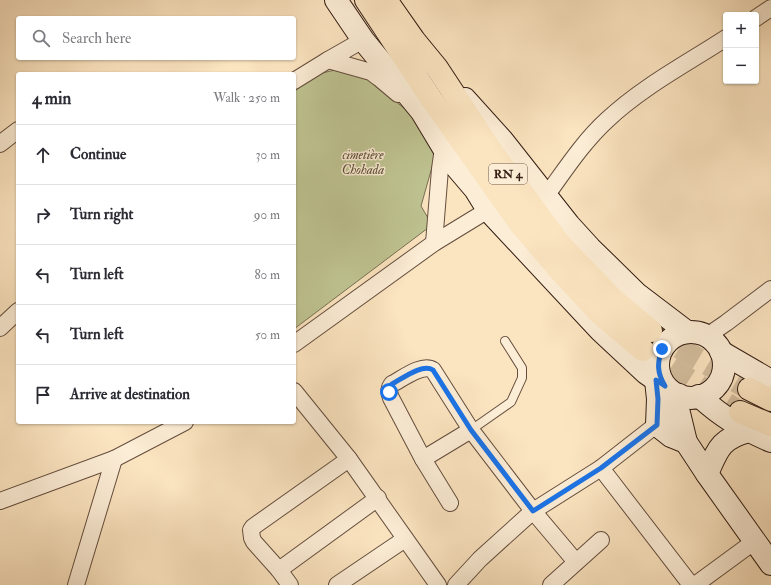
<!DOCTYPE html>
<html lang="en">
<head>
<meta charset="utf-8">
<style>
	:root { --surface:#fff; --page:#f7f7f7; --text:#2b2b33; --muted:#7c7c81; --line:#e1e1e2 }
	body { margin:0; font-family:"IM FELL Double Pica",serif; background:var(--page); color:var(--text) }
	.controls { position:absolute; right:12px; top:12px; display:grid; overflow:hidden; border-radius:4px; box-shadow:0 1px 3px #0004 }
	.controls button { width:36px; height:36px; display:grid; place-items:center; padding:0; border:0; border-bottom:1px solid var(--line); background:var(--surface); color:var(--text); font:20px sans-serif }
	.stop { position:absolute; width:12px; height:12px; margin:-9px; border:3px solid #1a73e8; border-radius:50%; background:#fff }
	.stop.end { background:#1a73e8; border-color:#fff; box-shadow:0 1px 4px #0008 }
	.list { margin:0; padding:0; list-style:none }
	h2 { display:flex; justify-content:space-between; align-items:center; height:52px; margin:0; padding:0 16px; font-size:17px }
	h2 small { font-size:13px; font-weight:400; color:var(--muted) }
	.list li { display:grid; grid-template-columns:26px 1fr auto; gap:12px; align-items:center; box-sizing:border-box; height:60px; padding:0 16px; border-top:1px solid var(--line) }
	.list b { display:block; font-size:15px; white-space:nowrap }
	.list em { font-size:13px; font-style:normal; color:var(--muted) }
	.icon { flex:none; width:22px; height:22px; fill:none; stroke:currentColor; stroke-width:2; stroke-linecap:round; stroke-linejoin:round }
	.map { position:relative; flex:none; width:771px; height:585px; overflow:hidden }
	.search { position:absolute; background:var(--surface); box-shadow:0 1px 3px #0004; left:16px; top:16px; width:280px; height:44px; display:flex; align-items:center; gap:10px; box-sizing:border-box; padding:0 14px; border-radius:4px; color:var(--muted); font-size:15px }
	.panel { position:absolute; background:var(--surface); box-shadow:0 1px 3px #0004; left:16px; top:72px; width:280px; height:352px; border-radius:4px }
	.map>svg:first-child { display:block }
	.green { fill:#bfc492; stroke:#787052 }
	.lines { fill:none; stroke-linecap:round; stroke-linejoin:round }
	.trunk-tunnel { stroke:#d3bc9d; stroke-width:22; stroke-dasharray:22 11; stroke-linecap:butt }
	.service-casing { stroke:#644d3d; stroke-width:10 }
	.minor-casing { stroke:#644d3d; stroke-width:18 }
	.secondary-casing { stroke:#321b11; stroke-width:24 }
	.trunk-casing { stroke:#321b11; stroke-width:24 }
	.service { stroke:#fcedd6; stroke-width:8 }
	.minor { stroke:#fcedd6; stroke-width:16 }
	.secondary { stroke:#fcedd6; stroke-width:22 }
	.trunk { stroke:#fbe4c0; stroke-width:22 }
	.route { stroke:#1a73e8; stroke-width:5 }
	.labels { text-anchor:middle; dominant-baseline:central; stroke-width:3; stroke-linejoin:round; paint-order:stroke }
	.shield { fill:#fcedd6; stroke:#6f5a4c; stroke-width:1 }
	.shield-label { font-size:12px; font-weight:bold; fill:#321b11 }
	.park-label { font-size:13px; font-style:italic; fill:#5c4e38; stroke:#fcedd6 }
</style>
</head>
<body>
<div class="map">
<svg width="771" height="585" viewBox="0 0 771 585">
	<rect width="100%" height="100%" fill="#fbe4c0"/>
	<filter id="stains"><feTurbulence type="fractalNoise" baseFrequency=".005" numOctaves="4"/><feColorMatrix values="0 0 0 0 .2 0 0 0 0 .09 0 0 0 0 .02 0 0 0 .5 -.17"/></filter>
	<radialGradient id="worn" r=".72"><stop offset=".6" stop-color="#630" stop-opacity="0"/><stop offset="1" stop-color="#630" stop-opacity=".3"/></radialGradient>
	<polygon class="green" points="339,69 369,76 395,101 418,119 436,153 421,206 432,225 294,329 294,92 314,75"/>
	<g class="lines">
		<g class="trunk-tunnel">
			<polyline points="651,331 749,389"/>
			<polyline points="643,350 740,412"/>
		</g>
		<defs>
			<polyline id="service" points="471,430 511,402 522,378 522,368 505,341"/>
			<g id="minor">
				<polyline points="756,18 771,8"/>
				<polyline points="363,40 328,60 371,72 379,78 398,94"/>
				<polyline points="294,81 328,60"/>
				<polyline points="0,144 18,130"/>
				<path d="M546,196C565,170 583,142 607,120C642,87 686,64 726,38"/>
				<polyline points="434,243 440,169 443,148"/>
				<polyline points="0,328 18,311"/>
				<polyline points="707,336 726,323 771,289"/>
				<polyline points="294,344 434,243 488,210"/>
				<polyline points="294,391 349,459 438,585"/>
				<polyline points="423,459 471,430"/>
				<polyline points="601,468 691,585"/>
				<polyline points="0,501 114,459 185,422"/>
				<path d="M450,503L423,459L391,398C389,393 388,389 392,384C402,379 422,363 433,370L471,430L533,511L576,562"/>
				<polyline points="279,570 378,498"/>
				<polyline points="76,585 114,459"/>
				<polyline points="290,585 279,570 254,542 252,538 251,530 253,527 349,459"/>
				<polyline points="337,585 405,539"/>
				<polyline points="456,585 480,559 533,511 601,468 665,418"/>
				<polyline points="551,585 601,540"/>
				<polyline points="695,585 755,541"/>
			</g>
			<g id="secondary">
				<polyline points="336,0 363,40 422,112 452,162 475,189 488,210 601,331 646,373 665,386"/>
				<polyline points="465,99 502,140 569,225 590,248 637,294 687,332"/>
				<circle cx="691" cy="365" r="33"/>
				<polyline points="721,352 771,381"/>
				<polyline points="656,380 658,399 657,425 671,436 686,442"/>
				<polyline points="679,395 678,409 686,442 707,474 771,564"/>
				<path d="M699,396C723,418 741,428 771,441"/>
				<path d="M707,474C718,449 720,439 749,431"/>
			</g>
			<g id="trunk">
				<polyline points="366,0 432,100 520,224 561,272 599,313 643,350"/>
				<polyline points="386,0 414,40 437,68 493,153 561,245 613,299 651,331"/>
				<polyline points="749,389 771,400"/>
				<polyline points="740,412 771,425"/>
			</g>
		</defs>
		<use href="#service" class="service-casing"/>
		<use href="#minor" class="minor-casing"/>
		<use href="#secondary" class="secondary-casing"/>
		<use href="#trunk" class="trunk-casing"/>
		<use href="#service" class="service"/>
		<use href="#minor" class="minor"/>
		<use href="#secondary" class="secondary"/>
		<use href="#trunk" class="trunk"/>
	</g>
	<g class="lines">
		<path class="route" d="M389,392V388L392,384C402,379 422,363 433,370L471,430L533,511L601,468L657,425L658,399L656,380L665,386C657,373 657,363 662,349"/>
	</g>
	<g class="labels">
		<rect class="shield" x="489" y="164" width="38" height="20" rx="3"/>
		<g class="shield-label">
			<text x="508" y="174">RN 4</text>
		</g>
		<g class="park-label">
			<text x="363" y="155">cimetière<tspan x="363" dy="15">Chohada</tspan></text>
		</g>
	</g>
	<rect width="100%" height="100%" filter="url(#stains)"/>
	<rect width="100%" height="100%" fill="url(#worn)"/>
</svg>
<div class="controls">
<button>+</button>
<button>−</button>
</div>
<div class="stop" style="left:389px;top:392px"></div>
<div class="stop end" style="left:662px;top:349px"></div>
<div class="search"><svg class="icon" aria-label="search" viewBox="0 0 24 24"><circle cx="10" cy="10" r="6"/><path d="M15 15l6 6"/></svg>Search here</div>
<section class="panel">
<h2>4 min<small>Walk · 250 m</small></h2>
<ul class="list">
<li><svg class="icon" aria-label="ahead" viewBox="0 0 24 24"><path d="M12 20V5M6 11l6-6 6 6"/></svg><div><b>Continue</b></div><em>30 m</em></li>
<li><svg class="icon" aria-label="right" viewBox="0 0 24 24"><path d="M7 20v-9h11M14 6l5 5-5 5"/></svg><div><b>Turn right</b></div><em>90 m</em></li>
<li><svg class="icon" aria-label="left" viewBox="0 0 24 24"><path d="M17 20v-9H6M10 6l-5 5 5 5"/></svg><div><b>Turn left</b></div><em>80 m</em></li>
<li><svg class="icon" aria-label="left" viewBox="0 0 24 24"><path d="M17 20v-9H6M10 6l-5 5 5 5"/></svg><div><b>Turn left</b></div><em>50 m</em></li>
<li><svg class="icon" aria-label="arrive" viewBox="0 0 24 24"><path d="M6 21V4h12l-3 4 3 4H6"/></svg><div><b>Arrive at destination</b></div></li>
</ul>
</section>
</div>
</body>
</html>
